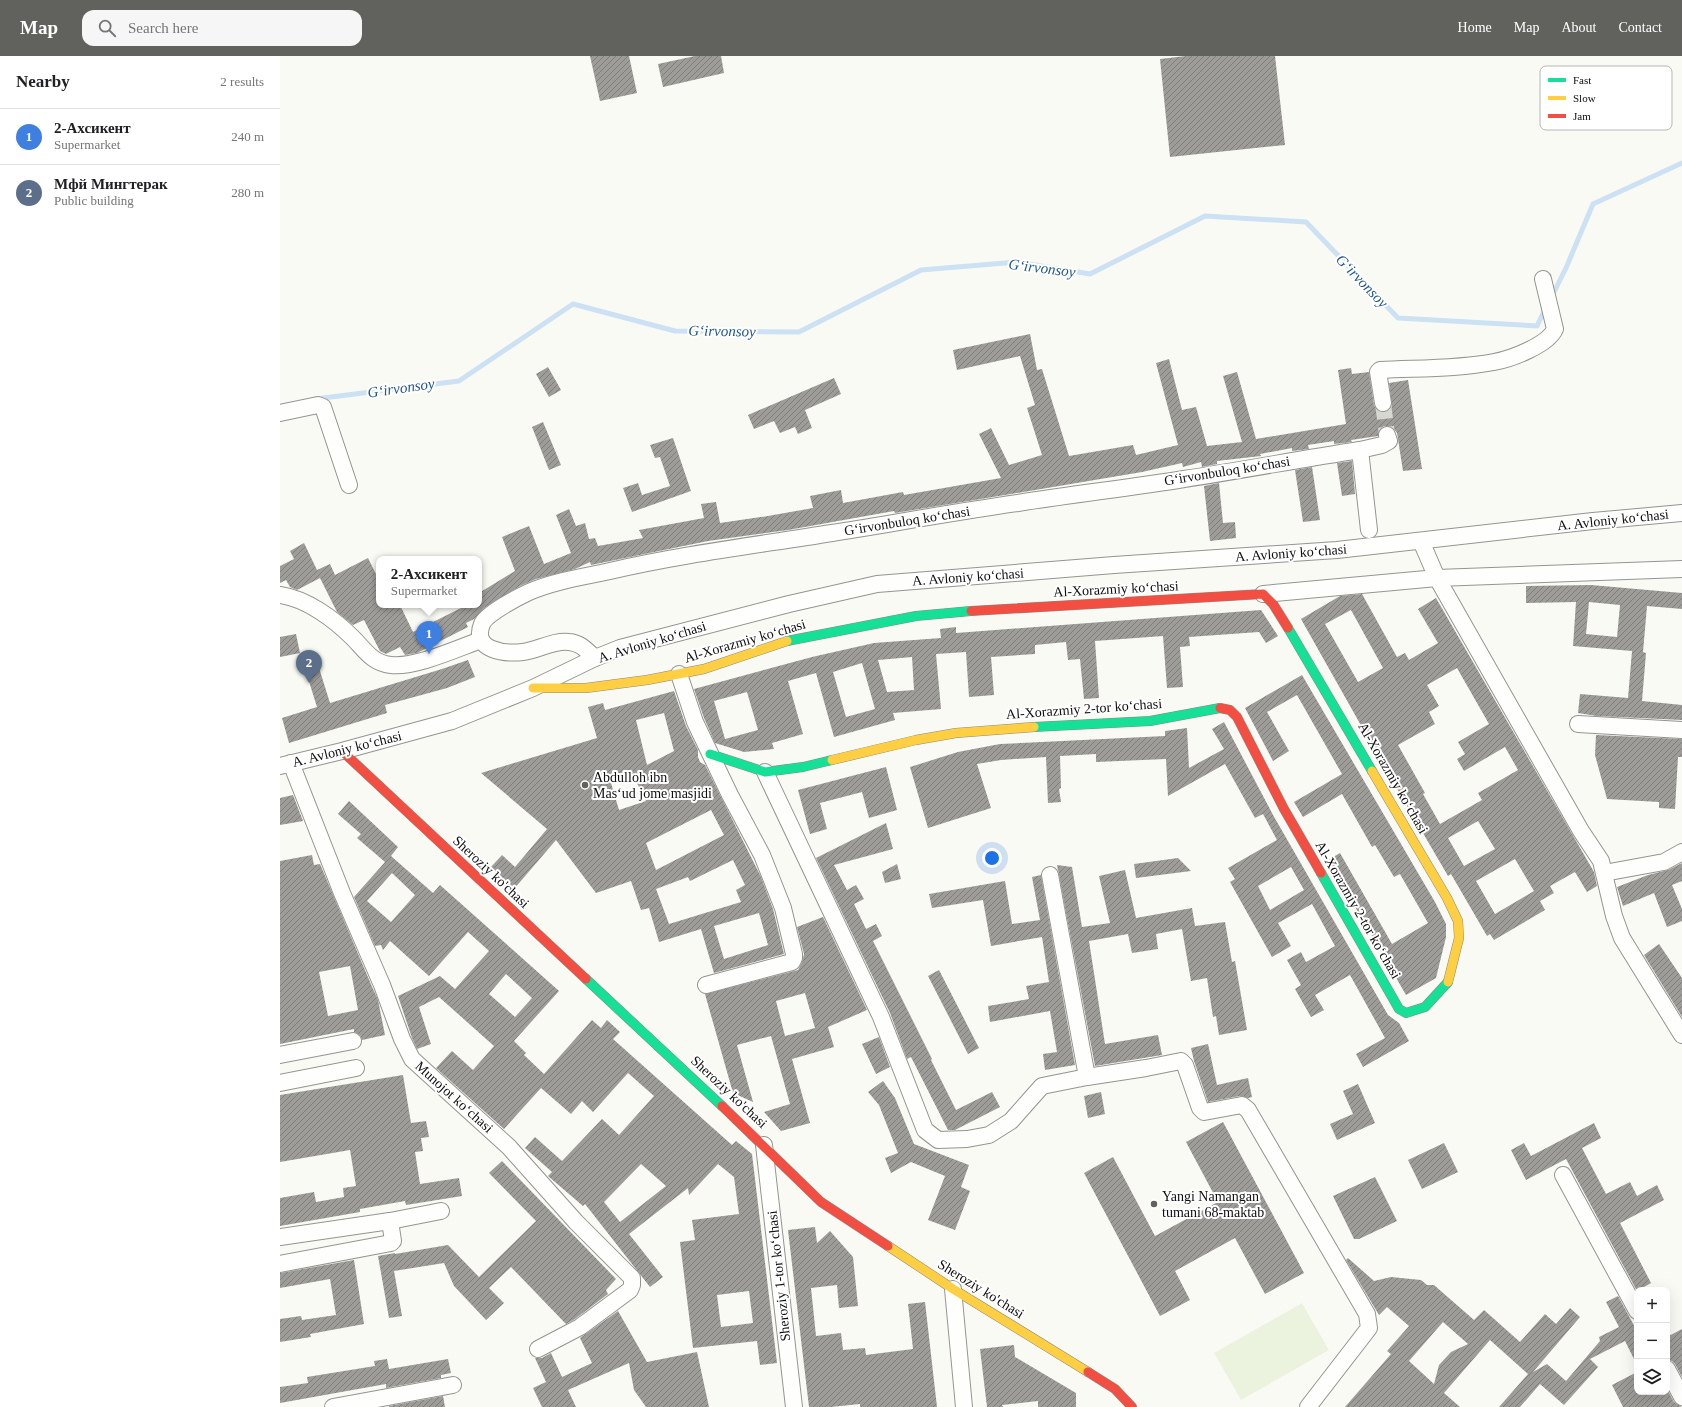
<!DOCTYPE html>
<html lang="en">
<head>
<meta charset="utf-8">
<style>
	:root { --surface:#fff; --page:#f6f6f6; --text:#202124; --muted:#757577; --line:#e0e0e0; --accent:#61615e }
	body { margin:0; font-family:Georgia,serif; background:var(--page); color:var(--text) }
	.controls { position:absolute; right:12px; bottom:12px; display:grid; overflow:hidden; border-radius:8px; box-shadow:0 4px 16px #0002 }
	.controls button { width:36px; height:36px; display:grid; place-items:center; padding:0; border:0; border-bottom:1px solid var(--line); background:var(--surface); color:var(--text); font:20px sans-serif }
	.you { position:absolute; left:712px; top:802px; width:14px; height:14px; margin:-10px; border:3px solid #fff; border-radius:50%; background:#1a73e8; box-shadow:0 0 0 6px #1a73e833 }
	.badge { display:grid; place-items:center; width:26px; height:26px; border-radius:50%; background:var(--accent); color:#fff; font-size:13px; font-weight:700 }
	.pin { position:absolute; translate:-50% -33px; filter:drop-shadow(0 1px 2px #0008) }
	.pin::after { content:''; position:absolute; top:21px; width:14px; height:12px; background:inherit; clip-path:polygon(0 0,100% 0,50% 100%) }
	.popup { position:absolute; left:96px; top:500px; width:106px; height:52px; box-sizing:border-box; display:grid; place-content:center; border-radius:8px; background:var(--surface); filter:drop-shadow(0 1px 3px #0005); font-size:13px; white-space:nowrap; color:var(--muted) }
	.popup b { font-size:15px; color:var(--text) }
	.popup::after { content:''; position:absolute; left:50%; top:100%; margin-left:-8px; border:8px solid transparent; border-top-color:var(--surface) }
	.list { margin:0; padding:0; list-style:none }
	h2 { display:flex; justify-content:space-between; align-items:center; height:52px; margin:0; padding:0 16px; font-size:17px }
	h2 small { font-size:13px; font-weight:400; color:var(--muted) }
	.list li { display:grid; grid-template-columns:26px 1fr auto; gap:12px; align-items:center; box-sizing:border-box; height:56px; padding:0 16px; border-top:1px solid var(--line) }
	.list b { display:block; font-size:15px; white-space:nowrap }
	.list p { margin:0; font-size:13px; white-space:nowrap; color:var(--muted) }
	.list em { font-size:13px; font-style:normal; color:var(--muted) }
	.icon { flex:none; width:22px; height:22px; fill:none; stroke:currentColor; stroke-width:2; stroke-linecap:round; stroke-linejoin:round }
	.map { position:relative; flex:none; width:1402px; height:1351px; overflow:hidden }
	header { display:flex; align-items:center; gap:24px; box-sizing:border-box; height:56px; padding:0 20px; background:var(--accent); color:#fff }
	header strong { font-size:19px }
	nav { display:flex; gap:22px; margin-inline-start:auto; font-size:14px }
	.search { width:280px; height:36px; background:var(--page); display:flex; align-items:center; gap:10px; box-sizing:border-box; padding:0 14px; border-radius:12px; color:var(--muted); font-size:15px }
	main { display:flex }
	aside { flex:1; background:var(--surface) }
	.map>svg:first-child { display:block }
	.pitch { fill:#ebf3df }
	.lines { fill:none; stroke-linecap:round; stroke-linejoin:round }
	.stream { stroke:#cce1f3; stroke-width:5 }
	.building { fill:url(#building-hatch); fill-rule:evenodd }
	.street-tunnel { stroke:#d7d7d2; stroke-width:16; stroke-dasharray:16 8; stroke-linecap:butt }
	.street-casing { stroke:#949492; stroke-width:18 }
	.fast-casing { stroke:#8b8b88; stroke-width:10 }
	.slow-casing { stroke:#8b8b88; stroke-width:10 }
	.jam-casing { stroke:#8b8b88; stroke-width:10 }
	.street { stroke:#fefefd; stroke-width:16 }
	.fast { stroke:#16e098; stroke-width:9 }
	.slow { stroke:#ffcf43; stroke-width:9 }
	.jam { stroke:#f24e42; stroke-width:9 }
	.poi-dot { fill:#61615e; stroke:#fff; stroke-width:1.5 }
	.labels { text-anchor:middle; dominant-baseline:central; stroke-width:4; stroke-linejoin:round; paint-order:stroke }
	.street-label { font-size:14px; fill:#0e0e0e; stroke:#fff }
	.poi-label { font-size:14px; fill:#0e0e0e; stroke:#fff; text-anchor:start }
	.water-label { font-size:15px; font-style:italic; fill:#205697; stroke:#fff }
	.key { fill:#fff; stroke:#b7b7b7; stroke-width:1 }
	.key-label { font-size:11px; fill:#0e0e0e }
</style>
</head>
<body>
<header>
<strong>Map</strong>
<div class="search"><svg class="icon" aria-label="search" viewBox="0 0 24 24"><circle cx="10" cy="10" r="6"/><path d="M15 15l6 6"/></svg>Search here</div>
<nav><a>Home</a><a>Map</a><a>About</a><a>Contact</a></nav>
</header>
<main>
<aside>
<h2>Nearby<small>2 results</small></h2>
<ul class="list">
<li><span class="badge" style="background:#3f7fe0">1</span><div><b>2-Ахсикент</b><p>Supermarket</p></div><em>240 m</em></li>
<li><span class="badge" style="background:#5c6f8a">2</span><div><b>Мфй Мингтерак</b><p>Public building</p></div><em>280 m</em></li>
</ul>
</aside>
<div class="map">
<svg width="1402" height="1351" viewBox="0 0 1402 1351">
	<defs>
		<pattern id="building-hatch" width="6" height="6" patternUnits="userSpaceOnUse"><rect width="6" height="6" fill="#9e9c99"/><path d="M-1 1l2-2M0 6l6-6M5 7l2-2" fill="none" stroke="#7f7e7b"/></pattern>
	</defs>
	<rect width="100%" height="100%" fill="#fafaf4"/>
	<polygon class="pitch" points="1022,1247 1049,1294 961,1344 934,1297"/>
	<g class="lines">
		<g class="stream">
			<polyline points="1272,240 1286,212 1313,148 1402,107"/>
			<polyline points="35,343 179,325 293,248 395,275 519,276 641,214 737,206 810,218 925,160 1026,166 1118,262 1257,270 1265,253"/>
		</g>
	</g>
	<g class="building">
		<polygon points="310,0 349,0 357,37 320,45"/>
		<polygon points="415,0 441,0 444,17 383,31 378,8"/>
		<polygon points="906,0 995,0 1005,89 890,101 880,3"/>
		<polygon points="750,278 757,314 762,313 789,400 853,389 856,399 898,389 876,307 889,303 902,354 916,351 927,390 962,386 943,320 957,316 976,383 1066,368 1058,314 1071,312 1072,318 1089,316 1094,349 1096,353 1100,356 1109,355 1112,350 1109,327 1128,324 1142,413 1123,415 1117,377 1113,372 1104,370 1100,373 1098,380 1071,384 1072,386 1054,388 1054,385 1028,389 1029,393 1012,395 1012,392 980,398 981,400 937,405 937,408 922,411 921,406 903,411 902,407 862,416 713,441 615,457 614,455 508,474 428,485 311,509 310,506 295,513 256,523 240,530 204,552 194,563 186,567 188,571 137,597 125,599 120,591 106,598 100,595 84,564 73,569 57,556 40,522 17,534 10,531 6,524 0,527 0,510 14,503 10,495 24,487 37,514 50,508 55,519 88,502 99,524 99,549 120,549 133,576 187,549 199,549 199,537 235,515 222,481 249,470 264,508 291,497 276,459 289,453 296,470 305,467 309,483 315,482 318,490 363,482 359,474 424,462 421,448 436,446 440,467 488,460 533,452 530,440 561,434 563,447 623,436 624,439 721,422 699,378 711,372 729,409 762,399 747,352 755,349 740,300 677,314 673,294"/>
		<polygon points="268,311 281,334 269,341 256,318"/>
		<polygon points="554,322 561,338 525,354 532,372 518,378 515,371 500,377 494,365 474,373 468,359"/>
		<polygon points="263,366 281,409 269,414 252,371"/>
		<polygon points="393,382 411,435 352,456 343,432 358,427 362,439 390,430 380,401 375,402 370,389"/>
		<polygon points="1072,405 1075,438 1062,440 1057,407"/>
		<polygon points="1032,411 1040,464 1023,466 1015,414"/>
		<polygon points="939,427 943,467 955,466 956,482 930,485 924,430"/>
		<path d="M1311,529L1402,537V553L1367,550L1363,596L1366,597L1362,645L1402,649V664L1317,660L1298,657L1300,638L1348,642L1352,595L1293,590L1296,546L1246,547V530ZM1309,546L1340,549L1337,581L1306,578Z"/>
		<path d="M1082,538L1117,601L1125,597L1129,604L1158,587L1138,553L1156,542L1314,816L1317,830L1307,836L1295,816L1270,830L1274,837L1260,845L1265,854L1214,884L1210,878L1207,880L1171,818L1168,820L1105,712L1021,563L1060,540ZM1071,554L1103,612L1078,626L1045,568ZM1177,612L1209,668L1178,686L1185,698L1177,703L1184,715L1225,691L1238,714L1198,737L1202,744L1160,768L1143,738L1145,737L1118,689L1155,668L1149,656L1159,650L1147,629ZM1198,765L1215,793L1184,810L1168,782ZM1235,803L1254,835L1215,858L1196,825Z"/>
		<path d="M981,554L998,580L986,587L979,576L909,581L910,590L900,591L903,631L887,632L883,580L815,585L819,642L804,643L800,603L788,604L786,586L755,589V598L711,601L714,639L689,641L686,596L656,598L661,653L613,657L615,664L554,681L536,617L508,625L523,678L492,687L494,693L464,696L435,687L424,662L414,633L532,601L594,587L661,582L660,573L676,571V577ZM632,601L634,634L607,636L598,604ZM582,607L595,653L566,661L553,616ZM467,636L478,674L445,683L434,645Z"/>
		<polygon points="16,578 20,597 0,601 0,581"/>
		<polygon points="34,596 50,647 162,613 188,604 195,621 167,632 105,649 107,657 9,687 2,662 37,651 21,600"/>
		<polygon points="1022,619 1155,846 1166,868 1166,881 1156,922 1126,939 1048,804 1060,797 1112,888 1148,867 1120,818 1114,821 1095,789 1092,791 1062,738 1023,761 1014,746 1062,718 1017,639 987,656 1009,695 993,705 965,652"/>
		<path d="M394,635L406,670L418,694V701L420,706L425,709L481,821L493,853L504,898L434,917L421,873L379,886L369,852L361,854L351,825L316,837L276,784L234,833L211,811L222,799L235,811L267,773L201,717L317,682L308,651L323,647L325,654ZM384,657L394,695L367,709L356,664ZM352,717L366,745L339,754L331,727ZM431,754L444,779L376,814L366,787ZM453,804L465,829L456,834L461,846L389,868L376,833L408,821L410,825ZM479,857L488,889L444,903L434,870Z"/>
		<path d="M944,666L993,759L1108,959L1119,967L1129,985L1083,1011L1076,998L1105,982L1070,919L1035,939L1044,954L1031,961L1015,933L1021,929L1007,904L1021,896L1026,906L1055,890L1032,848L998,867L1011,890L992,901L950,826L955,823L948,812L997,784L983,758L975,762L945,708L888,740L886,703L816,706V698L780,700L781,732L779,733L781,746L768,747L766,701L721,704L697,708L711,752L648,772L630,711L678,696L720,688L885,680V675L907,672L909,712L944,693L932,673ZM1011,811L1024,834L990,854L978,830Z"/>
		<polygon points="1316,679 1402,683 1402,701 1398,701 1395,753 1379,752 1379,746 1327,743 1315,699"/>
		<polygon points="606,711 617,754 589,762 582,736 540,747 547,773 530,778 518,734"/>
		<polygon points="13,739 23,765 0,769 0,742"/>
		<path d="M69,745L118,791L111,800L153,837L160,829L279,935L234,985L246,997L244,999L264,1018L312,964L321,972L327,964L340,976L333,983L452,1089L456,1085L472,1098L497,1307L480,1309L477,1285L413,1292L400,1186L415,1184L412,1164L459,1158L454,1121L438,1108L409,1139L408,1132L349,1178L383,1221L370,1231L305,1148L303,1150L268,1120L272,1116L245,1092L255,1081L282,1105L322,1063L339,1079L374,1040L348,1017L313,1056L302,1045L291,1058L261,1032L224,1073L156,1012L172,995L193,1014L214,990L159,941L139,951L151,988L137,993L132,982L118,940L160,920L175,933L209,895L188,876L149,920L110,885L103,894L101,889L95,890L74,841L105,806L77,782L81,778L58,758ZM112,817L135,839L111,866L87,845ZM226,918L252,942L235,961L209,938ZM361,1108L386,1130L340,1166L324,1146ZM469,1235L473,1267L441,1271L437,1239Z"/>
		<polygon points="606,767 613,793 554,809 567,834 576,829 584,843 574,848 586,873 596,868 602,880 593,885 652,1003 651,1004 676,1054 712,1036 720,1051 675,1074 668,1074 631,1001 627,1003 610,957 536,802"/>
		<path d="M32,799L34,809L40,808L93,933L98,944L105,979L82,984L80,979L74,976V973L0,988V805ZM70,910L78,954L48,960L39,916Z"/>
		<polygon points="898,802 911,815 856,822 854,808"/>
		<polygon points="1402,807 1402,825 1392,829 1402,853 1402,865 1387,871 1374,837 1343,850 1337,831 1368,819 1388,814"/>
		<polygon points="617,808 621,823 605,827 602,816"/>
		<polygon points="777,809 792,811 802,871 830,867 819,820 845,814 856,862 912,852 915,870 945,866 952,906 955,905 967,974 939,979 936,960 933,961 927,922 911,925 902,873 876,878 878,893 852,897 848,878 809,885 825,988 878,979 882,999 815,1010"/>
		<polygon points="761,819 795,1009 765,1014 763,998 777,996 770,955 710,966 708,950 749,943 746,930 769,926 762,881 711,890 703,844 652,852 649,838 725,825 732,868 760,864 752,821"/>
		<path d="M543,861L587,954L548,971L554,991L512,1003L530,1067L501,1075L484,1056L510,1048L491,980L457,989L473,1046L453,1037L425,938L518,914L522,906L524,898L517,871ZM525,937L535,972L505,980L496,945Z"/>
		<polygon points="1379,888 1402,922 1402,961 1364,899"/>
		<polygon points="659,914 699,992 688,998 648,920"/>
		<polygon points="599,981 610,1011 596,1018 582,988"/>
		<polygon points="928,988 937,1029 968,1022 972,1041 968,1042 960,1040 928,1046 914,1005 911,992"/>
		<polygon points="123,1019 131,1067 146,1065 149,1081 141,1082 143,1095 135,1096 140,1128 179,1122 182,1140 126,1149 125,1145 80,1153 80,1156 0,1170 0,1142 34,1136 36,1146 64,1141 63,1132 76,1130 70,1094 0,1106 0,1039"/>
		<polygon points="603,1025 615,1042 634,1088 689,1109 681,1131 690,1135 675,1174 648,1164 665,1120 631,1106 611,1117 605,1102 618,1097 599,1049 588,1036"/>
		<polygon points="1078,1028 1095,1067 1057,1084 1050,1068 1073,1058 1063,1035"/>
		<polygon points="821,1036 825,1058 808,1062 804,1040"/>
		<polygon points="943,1066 1024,1217 985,1238 955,1182 895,1215 910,1244 880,1260 804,1117 833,1101 875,1180 938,1146 906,1086"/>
		<polygon points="1314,1067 1321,1082 1302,1092 1326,1138 1350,1126 1357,1140 1377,1129 1384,1144 1340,1167 1371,1227 1357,1235 1286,1103 1246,1124 1231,1094 1244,1087 1251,1100"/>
		<polygon points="1164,1087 1178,1116 1142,1133 1128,1104"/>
		<polygon points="222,1105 336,1223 326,1234 328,1238 295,1263 286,1268 231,1211 209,1232 224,1247 206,1264 174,1230 164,1207 114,1215 122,1260 109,1262 98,1200 115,1197 115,1198 168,1189 199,1221 256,1165 209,1117"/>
		<polygon points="1095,1121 1117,1165 1079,1183 1074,1183 1053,1140"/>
		<polygon points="535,1171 537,1187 550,1175 573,1201 578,1250 559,1252 557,1229 531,1232 536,1280 561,1277 563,1294 585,1292 586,1299 633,1293 628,1248 645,1246 657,1351 580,1351 580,1348 551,1351 529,1351 508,1174"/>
		<path d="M1068,1202L1094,1225L1111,1221L1141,1224L1147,1229H1154L1194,1264L1204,1254L1240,1286L1265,1258L1276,1268L1290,1252L1300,1261L1253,1316L1267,1308L1286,1325L1320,1285L1319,1281L1339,1271L1326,1246L1338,1240L1357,1275V1309L1345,1285L1310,1303L1318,1311L1284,1349L1260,1328L1240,1351H1219L1248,1318L1210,1284L1164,1337L1180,1351H1065L1111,1298L1107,1295L1129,1270L1107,1251L1099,1259L1066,1204ZM1163,1266L1188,1288L1171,1296L1159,1309L1154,1328L1129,1305Z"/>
		<polygon points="74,1204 84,1268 30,1278 31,1281 0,1286 0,1263 21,1260 22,1264 56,1259 50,1223 0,1232 0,1217"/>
		<polygon points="338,1255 367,1306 417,1296 429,1351 366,1351 354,1334 349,1307 288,1334 296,1351 262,1351 253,1332 266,1326 255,1302 262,1302 271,1297 282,1321 312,1307 300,1282"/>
		<polygon points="1402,1273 1402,1321 1395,1308 1392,1305 1387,1304 1387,1281"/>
		<polygon points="734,1289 735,1301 796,1337 796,1351 758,1351 758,1345 722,1349 723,1351 707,1351 700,1293"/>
		<polygon points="107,1303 109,1313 168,1303 171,1317 161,1319 161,1322 106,1332 106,1328 0,1347 0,1331 28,1327 27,1321 95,1310 94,1305"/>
		<polygon points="1357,1316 1357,1336 1387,1336 1387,1333 1394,1346 1402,1351 1343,1351 1332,1329"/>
		<polygon points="163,1340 165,1351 109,1351 109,1350"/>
	</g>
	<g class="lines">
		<polyline class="street-tunnel" points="1103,347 1107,379"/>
		<defs>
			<g id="street">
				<path d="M1103,347L1098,316L1100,314C1137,312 1178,313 1214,306C1231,303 1268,289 1275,273L1263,223"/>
				<polyline points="0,357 38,349 43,351 69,429"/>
				<polyline points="1080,394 1089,474"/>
				<polyline points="1141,485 1157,522 1301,775 1321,805 1334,860 1342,882 1402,979"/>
				<polyline points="983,538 1157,522 1402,513"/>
				<path d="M0,539C27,543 54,563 73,582C85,594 92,607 111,609C135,612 178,592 201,584"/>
				<path d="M315,602C306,594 301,587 289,586C274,584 258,594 243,596C226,598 191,595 202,568C206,558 238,541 249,536C274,525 303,521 330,515C403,498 478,489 552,477C614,467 676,456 738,447C793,438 849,432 904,423C963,414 1021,403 1080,394L1102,389L1109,385L1107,379"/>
				<polyline points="399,618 415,666 450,739 482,799 503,852 514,898 514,902 512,906 426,929"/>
				<polyline points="1298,668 1402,674"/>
				<polyline points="11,707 62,837 102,929 122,983 132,1003 229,1091 296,1166 352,1222 352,1229 350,1234 300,1271 258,1293"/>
				<polyline points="0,710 62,695 172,665 253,632 315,602 340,592 509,548 597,528 834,509 1057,494 1313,465 1402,457"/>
				<polyline points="485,716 601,961 645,1074 658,1084 687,1083 709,1079 731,1065 762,1030 807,1021 770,819"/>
				<polyline points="1324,817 1384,806 1402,796"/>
				<polyline points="0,999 73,985"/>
				<polyline points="807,1021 866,1012 901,1005 905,1009 920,1052 924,1056 962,1049 968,1054 1087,1258 1089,1272 1028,1351"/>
				<polyline points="0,1027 76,1012"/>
				<polyline points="484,1089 514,1351"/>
				<polyline points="1283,1119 1357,1255"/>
				<polyline points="0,1181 110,1165 161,1155"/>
				<polyline points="0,1208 111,1187 113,1185 110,1165"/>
				<polyline points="673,1233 684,1351"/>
				<polyline points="1387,1313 1402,1341"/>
				<polyline points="53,1351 173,1329"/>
			</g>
			<g id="fast">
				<polyline points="1008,572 1092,715"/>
				<polyline points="507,585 636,560 691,555"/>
				<polyline points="754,671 870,665 940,652"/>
				<polyline points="430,698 485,716 523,711 552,704"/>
				<polyline points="1041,817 1119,953 1126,957 1145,951 1168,926"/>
				<polyline points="306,923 442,1050"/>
			</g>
			<g id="slow">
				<polyline points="253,632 306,632 367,624 424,613 507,585"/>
				<polyline points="552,704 636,684 676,677 754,671"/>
				<polyline points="1092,715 1167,842 1178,865 1179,882 1168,926"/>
				<polyline points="608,1190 673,1233 808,1316"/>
			</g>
			<g id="jam">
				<polyline points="691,555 983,538 993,548 1008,572"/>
				<polyline points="940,652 950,654 957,661 1004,753 1041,817"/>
				<polyline points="62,695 306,923"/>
				<polyline points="442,1050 541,1146 608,1190"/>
				<polyline points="808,1316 835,1333 852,1351"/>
			</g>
		</defs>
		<use href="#street" class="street-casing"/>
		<use href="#fast" class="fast-casing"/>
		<use href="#slow" class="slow-casing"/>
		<use href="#jam" class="jam-casing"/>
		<use href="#street" class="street"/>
		<use href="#fast" class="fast"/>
		<use href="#slow" class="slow"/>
		<use href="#jam" class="jam"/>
	</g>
	<g class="poi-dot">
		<circle cx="305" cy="729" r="4"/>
		<circle cx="874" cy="1148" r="4"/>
	</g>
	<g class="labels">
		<g class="street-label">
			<text transform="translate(947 415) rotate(-9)">Gʻirvonbuloq koʻchasi</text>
			<text transform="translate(1333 464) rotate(-6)">A. Avloniy ko‘chasi</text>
			<text transform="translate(627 465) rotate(-9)">Gʻirvonbuloq koʻchasi</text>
			<text transform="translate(1011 497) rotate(-4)">A. Avloniy ko‘chasi</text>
			<text transform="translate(688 521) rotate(-4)">A. Avloniy ko‘chasi</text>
			<text transform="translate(836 533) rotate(-3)">Al-Xorazmiy koʻchasi</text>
			<text transform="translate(465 585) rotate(-16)">Al-Xorazmiy koʻchasi</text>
			<text transform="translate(372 586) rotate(-17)">A. Avloniy ko‘chasi</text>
			<text transform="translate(804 653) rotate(-4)">Al-Xorazmiy 2-tor koʻchasi</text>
			<text transform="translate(67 693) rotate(-14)">A. Avloniy ko‘chasi</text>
			<text transform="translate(1113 722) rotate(60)">Al-Xorazmiy koʻchasi</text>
			<text transform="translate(211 816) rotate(43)">Sheroziy ko'chasi</text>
			<text transform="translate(1078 854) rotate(60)">Al-Xorazmiy 2-tor koʻchasi</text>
			<text transform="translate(449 1036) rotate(43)">Sheroziy ko'chasi</text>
			<text transform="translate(174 1041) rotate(42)">Munojot koʻchasi</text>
			<text transform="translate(499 1220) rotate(-96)">Sheroziy 1-tor koʻchasi</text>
			<text transform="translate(701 1233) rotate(32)">Sheroziy ko'chasi</text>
		</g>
		<g class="poi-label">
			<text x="313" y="721">Abdulloh ibn<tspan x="313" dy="16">Mas‘ud jome masjidi</tspan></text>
			<text x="882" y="1140">Yangi Namangan<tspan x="882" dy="16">tumani 68-maktab</tspan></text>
		</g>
		<g class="water-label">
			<text transform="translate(762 212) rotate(7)">G‘irvonsoy</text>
			<text transform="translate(1082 225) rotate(46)">G‘irvonsoy</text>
			<text transform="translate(442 275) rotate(1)">G‘irvonsoy</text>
			<text transform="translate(121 332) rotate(-8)">G‘irvonsoy</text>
		</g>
	</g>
	<rect x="1260" y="10" width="132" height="64" rx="6" class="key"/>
	<rect x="1268" y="22" width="18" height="4" fill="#16e098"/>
	<rect x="1268" y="40" width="18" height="4" fill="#ffcf43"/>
	<rect x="1268" y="58" width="18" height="4" fill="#f24e42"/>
	<g class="key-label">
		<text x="1293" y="28">Fast</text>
		<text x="1293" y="46">Slow</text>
		<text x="1293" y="64">Jam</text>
	</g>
</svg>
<div class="controls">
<button>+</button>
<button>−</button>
<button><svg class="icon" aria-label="layers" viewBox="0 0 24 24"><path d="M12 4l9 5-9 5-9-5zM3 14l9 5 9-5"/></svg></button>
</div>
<div class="you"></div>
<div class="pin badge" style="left:149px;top:598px;background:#3f7fe0">1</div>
<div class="popup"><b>2-Ахсикент</b>Supermarket</div>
<div class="pin badge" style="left:29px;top:627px;background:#5c6f8a">2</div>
</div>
</main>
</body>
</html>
